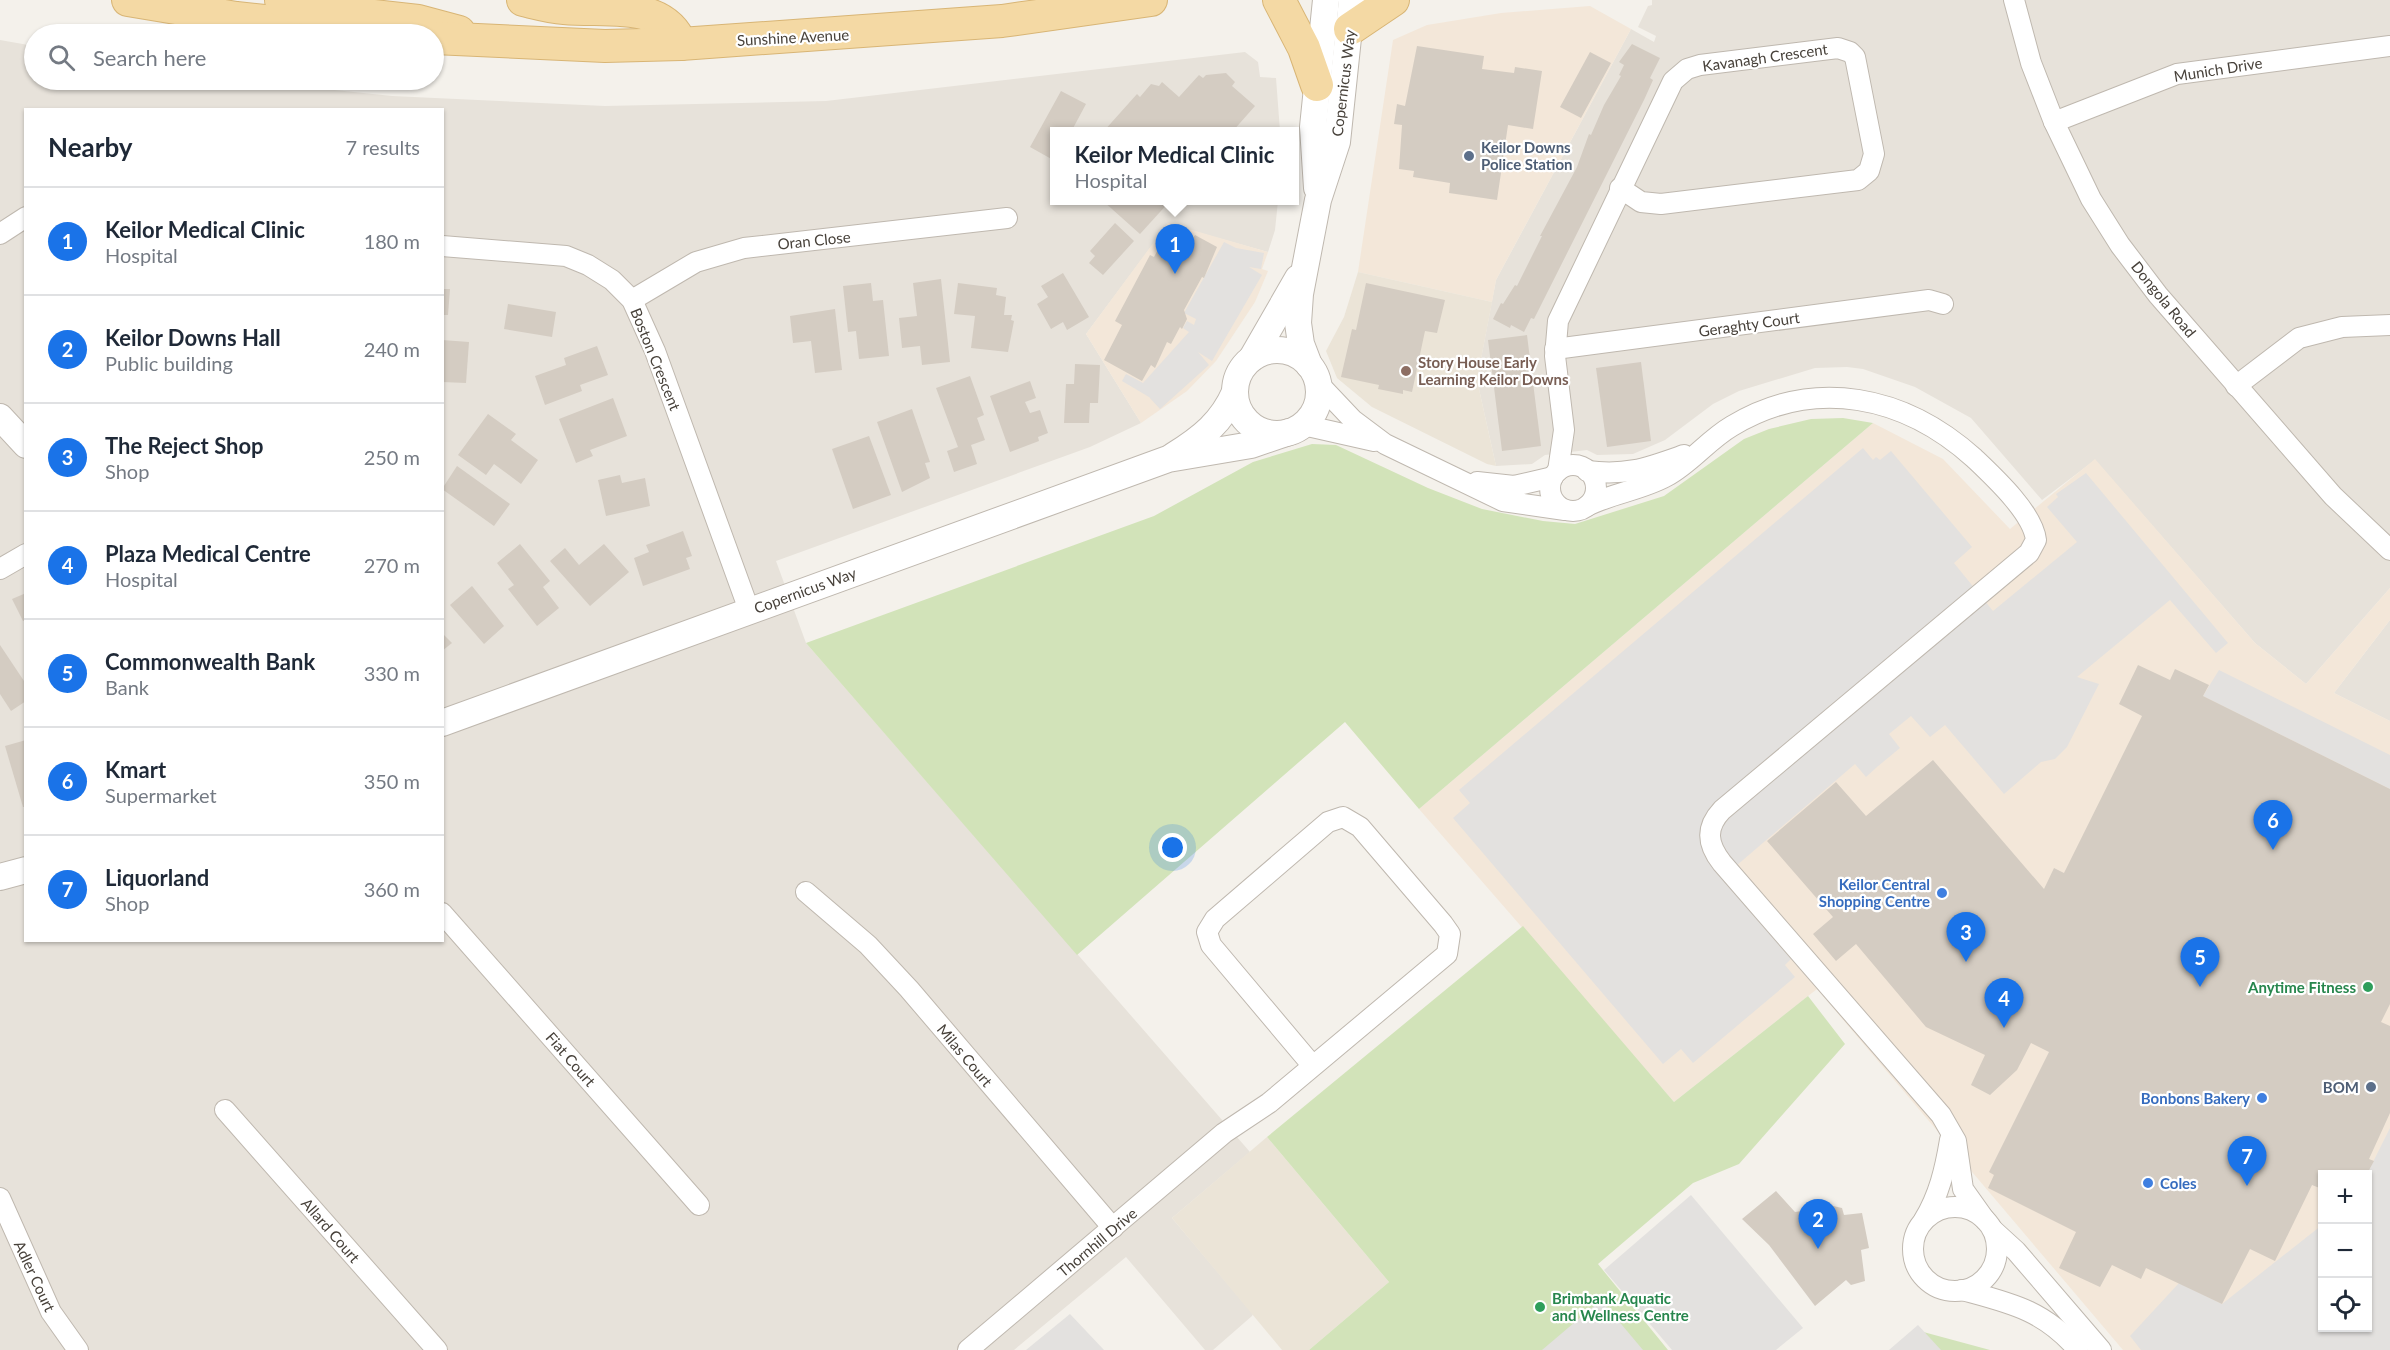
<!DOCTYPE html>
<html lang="en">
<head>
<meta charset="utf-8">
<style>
	:root { --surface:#fff; --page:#f6f6f7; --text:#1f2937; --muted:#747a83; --line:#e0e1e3; --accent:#1a73e8 }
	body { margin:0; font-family:Lato,sans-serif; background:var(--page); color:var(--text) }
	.controls { position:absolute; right:18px; bottom:18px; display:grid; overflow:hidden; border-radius:0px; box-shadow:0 2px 4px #0004 }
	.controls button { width:54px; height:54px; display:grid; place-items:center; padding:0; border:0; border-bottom:2px solid var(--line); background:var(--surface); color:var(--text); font:30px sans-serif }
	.you { position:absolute; left:1173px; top:848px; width:21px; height:21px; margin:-15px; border:4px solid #fff; border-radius:50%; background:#1a73e8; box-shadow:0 0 0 9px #1a73e833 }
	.badge { display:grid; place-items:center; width:39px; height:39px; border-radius:50%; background:var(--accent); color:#fff; font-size:20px; font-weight:700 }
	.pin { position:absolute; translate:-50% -50px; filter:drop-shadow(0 2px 3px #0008) }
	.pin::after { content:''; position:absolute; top:32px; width:21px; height:18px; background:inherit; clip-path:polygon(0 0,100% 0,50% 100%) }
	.popup { position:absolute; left:1050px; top:127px; width:249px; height:78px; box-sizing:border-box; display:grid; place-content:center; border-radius:0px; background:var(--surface); filter:drop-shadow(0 2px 4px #0005); font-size:20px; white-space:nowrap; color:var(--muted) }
	.popup b { font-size:22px; color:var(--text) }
	.popup::after { content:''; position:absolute; left:50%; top:100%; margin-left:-12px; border:12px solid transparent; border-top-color:var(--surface) }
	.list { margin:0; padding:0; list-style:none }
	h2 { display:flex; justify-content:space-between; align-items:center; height:78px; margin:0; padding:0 24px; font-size:26px }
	h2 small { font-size:20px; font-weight:400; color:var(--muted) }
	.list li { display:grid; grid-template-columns:39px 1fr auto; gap:18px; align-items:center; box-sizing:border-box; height:108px; padding:0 24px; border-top:2px solid var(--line) }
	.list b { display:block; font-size:22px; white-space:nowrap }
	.list p { margin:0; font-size:20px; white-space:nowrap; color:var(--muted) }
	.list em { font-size:20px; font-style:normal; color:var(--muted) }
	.icon { flex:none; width:33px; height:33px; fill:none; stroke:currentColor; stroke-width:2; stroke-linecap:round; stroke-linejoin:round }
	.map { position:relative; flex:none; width:2390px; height:1350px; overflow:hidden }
	.search { position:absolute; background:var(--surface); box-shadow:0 2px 4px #0004; left:24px; top:24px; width:420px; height:66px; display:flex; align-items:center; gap:15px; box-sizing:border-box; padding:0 21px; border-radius:33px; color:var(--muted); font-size:22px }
	.panel { position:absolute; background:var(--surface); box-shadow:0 2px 4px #0004; left:24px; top:108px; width:420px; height:834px; border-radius:0px }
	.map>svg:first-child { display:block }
	.residential { fill:#e7e2da; fill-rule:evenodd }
	.commercial { fill:#f3e7d9; fill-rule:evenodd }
	.education { fill:#ebe4d7 }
	.green { fill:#d2e3b9 }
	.parking { fill:#e3e1df }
	.building { fill:#d4ccc2 }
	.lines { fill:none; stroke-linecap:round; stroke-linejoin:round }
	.minor-casing { stroke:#bfb8af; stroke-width:22 }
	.tertiary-casing { stroke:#bfb8af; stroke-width:28 }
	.primary-casing { stroke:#d8b575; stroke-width:34 }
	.minor { stroke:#fff; stroke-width:20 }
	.tertiary { stroke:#fff; stroke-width:26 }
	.primary { stroke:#f4d9a4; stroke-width:32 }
	.service-dot { fill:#5c6f8a; stroke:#fff; stroke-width:2 }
	.education-dot { fill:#8d6e63; stroke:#fff; stroke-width:2 }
	.shop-dot { fill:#3f7fe0; stroke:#fff; stroke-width:2 }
	.leisure-dot { fill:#2e9e5b; stroke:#fff; stroke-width:2 }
	.labels { text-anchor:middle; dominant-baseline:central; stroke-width:4.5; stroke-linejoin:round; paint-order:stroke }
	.street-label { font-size:15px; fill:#47413a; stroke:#fff }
	.service-label { font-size:15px; font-weight:bold; fill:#4e5e75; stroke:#fff; text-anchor:start }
	.education-label { font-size:15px; font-weight:bold; fill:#785e54; stroke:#fff; text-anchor:start }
	.shop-label { font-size:15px; font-weight:bold; fill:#366cbe; stroke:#fff; text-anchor:end }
	.leisure-label { font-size:15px; font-weight:bold; fill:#27864d; stroke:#fff; text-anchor:end }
</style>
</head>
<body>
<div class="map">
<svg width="2390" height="1350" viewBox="0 0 2390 1350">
	<rect width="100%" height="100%" fill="#f4f1eb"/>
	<g class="residential">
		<polygon points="1652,0 2390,0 2390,588 2306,684 2255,643 2095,460 2042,500 1971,418 1915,387 1863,369 1847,367 1815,368 1739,391 1713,404 1665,440 1633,454 1597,455 1587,450 1545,455 1532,464 1496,466 1477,380 1496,280 1631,29 1654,42 1656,36 1638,27 1648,6 1652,5"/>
		<path d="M0,40L34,46V80H239L392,96L605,106L826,101L1245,52L1258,62L1260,77L1276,78L1280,131L1055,132V200L1278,201L1275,230L1268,252L1168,224L1086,334L1141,423L1090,447L776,561L806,643L1250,1152L1172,1218L1253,1314L1252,1316L1213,1350H1205L1126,1257L1014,1350H0ZM26,110H442V940H26Z"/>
		<polygon points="2390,620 2390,721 2334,693"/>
	</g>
	<g class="commercial">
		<polygon points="1590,6 1631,29 1496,280 1492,302 1358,272 1393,40 1427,25 1501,13"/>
		<polygon points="1168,223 1268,252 1262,269 1268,271 1255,302 1216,361 1187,391 1141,423 1086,334"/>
		<path d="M1873,423L1943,459L2010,529L2095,459L2255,643L2306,684L2390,588V620L2334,693L2390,721V1350H2123L1817,989L1674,1102L1419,809ZM2322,1174H2368V1328H2322Z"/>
	</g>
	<g class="education">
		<polygon points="1358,272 1492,302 1477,380 1496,466 1487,464 1372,407 1337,378 1326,351 1344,317"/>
		<polygon points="1267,1137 1389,1282 1309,1350 1282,1350 1172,1218"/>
	</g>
	<g class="green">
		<polygon points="1843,418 1873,423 1419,809 1345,722 1077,955 806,643 1154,516 1253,462 1312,444 1336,445 1428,488 1482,509 1543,521 1575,524 1664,496 1744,439 1769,429 1811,419"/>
		<polygon points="1523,926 1674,1102 1808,996 1845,1044 1739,1164 1693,1183 1598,1264 1668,1350 1309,1350 1389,1282 1267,1137"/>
		<polygon points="1916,1330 1990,1350 1892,1350"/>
	</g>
	<g class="parking">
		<polygon points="1224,242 1236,248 1264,253 1261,269 1249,267 1262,275 1212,361 1198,352 1209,365 1160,409 1149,397 1122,381 1126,374 1143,383 1189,332 1183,328 1187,321 1194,325 1196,319 1184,313"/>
		<polygon points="1863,448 1873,460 1876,457 1880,460 1891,451 1972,547 1954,563 1993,611 2077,542 2047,507 2058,497 2056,494 2086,473 2228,643 2216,653 2170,600 2077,677 2099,684 2067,747 2055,759 2041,762 2004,794 1945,725 1930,737 1911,716 1889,734 1900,748 1877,767 1866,777 1855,764 1722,878 1791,959 1785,965 1795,977 1693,1063 1681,1049 1663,1064 1453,818 1470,803 1459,790"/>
		<polygon points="2219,670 2390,755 2390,789 2203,696"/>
		<polygon points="2390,1128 2390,1350 2141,1350 2130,1336 2179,1283 2222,1304 2322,1225 2322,1328 2368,1328 2367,1174"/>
		<polygon points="1691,1195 1803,1328 1776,1350 1672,1350 1604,1270"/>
		<polygon points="1601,1300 1643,1350 1542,1350"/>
		<polygon points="1070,1314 1104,1350 1026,1350"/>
		<polygon points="1918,1325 1941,1350 1889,1350"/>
	</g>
	<g class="building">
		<polygon points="1632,44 1660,58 1650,78 1653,80 1644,100 1534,319 1531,318 1524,332 1511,325 1510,328 1493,319 1501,303 1503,304 1515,285 1517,286 1542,236 1540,236 1577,167 1589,134 1591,135 1604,105 1621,76 1619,75 1624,65 1619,62"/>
		<polygon points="1417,46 1484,56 1482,69 1514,73 1515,67 1542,71 1533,129 1508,125 1497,200 1449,193 1450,183 1413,177 1414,171 1399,169 1402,125 1394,124 1397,104 1405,106"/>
		<polygon points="1590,52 1611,63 1581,118 1560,107"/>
		<polygon points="1226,73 1235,82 1232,86 1255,106 1232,132 1103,132 1137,94 1140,97 1151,84 1159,86 1162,82 1179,97 1199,75 1203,78 1206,75"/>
		<polygon points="1061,91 1086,104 1071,132 1055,132 1055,161 1030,147"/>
		<polygon points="1103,201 1170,201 1140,234"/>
		<polygon points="1115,223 1134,241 1103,275 1089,263 1095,256 1090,251"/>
		<polygon points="1176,229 1193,238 1195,235 1217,247 1204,278 1202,277 1184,310 1187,319 1182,329 1180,327 1171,344 1167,342 1155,368 1151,365 1142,381 1104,360 1122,325 1115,321 1150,255 1154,257 1161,244 1167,247"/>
		<polygon points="1063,273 1089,317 1067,330 1063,322 1051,329 1037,304 1048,297 1041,286"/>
		<polygon points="941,279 950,362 922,365 920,346 902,348 899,318 917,316 913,283"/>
		<polygon points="871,283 873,301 883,300 889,356 859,359 856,331 848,332 843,286"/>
		<polygon points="958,283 997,288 996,295 1006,297 1004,315 1012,315 1011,320 1014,321 1008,352 971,348 975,316 954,314"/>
		<polygon points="1366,283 1445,300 1437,333 1425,331 1412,392 1403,390 1403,394 1378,389 1379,385 1341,377 1352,329 1356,330"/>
		<polygon points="442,289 450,289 448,315 442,315"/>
		<polygon points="508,304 556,312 552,337 504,329"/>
		<polygon points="835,309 842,370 815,373 811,341 793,343 790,316"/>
		<polygon points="1527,335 1541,446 1502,451 1488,340"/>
		<polygon points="442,340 469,342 466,383 442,382"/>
		<polygon points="597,346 608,375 580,385 582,391 545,405 535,376 566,365 564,358"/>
		<polygon points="1641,362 1651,441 1607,447 1596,368"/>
		<polygon points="1075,364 1100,365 1098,403 1090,403 1089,423 1064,423 1066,384 1074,384"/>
		<polygon points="970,376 984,415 977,418 985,440 971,445 977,464 954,472 947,451 958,447 936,388"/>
		<polygon points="1030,381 1036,398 1025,402 1030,413 1040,410 1048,433 1038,437 1039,441 1010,452 990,396"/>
		<polygon points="613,398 627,436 590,450 593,456 576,463 559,419"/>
		<polygon points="912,409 930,462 925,463 930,478 902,492 877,422"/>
		<polygon points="488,414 516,434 511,440 538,460 521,484 494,464 486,475 458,455"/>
		<polygon points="869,436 891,495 853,509 832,449"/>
		<polygon points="457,466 510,504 494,526 442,489"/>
		<polygon points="620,475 622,483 645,478 650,506 606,516 598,480"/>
		<polygon points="683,531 692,556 686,558 690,569 643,586 634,558 649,552 646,545"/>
		<polygon points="520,544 550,581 543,587 559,608 537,626 508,589 514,585 497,563"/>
		<polygon points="604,544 629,572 590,606 550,561 565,548 579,565"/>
		<polygon points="472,586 504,626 484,644 450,605"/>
		<polygon points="26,593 26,620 23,621 12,599"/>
		<polygon points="442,633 452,643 442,651"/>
		<polygon points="0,645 26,684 26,701 11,711 0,694"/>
		<polygon points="2138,665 2170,680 2175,669 2209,685 2203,696 2390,789 2390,1004 2381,1022 2390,1026 2390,1113 2369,1159 2374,1161 2367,1174 2322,1174 2322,1189 2312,1185 2275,1261 2250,1249 2222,1304 2146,1268 2141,1279 2112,1265 2100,1287 2059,1268 2076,1232 1988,1188 1994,1175 1989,1172 2049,1052 2031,1043 2017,1070 1990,1095 1971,1085 1985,1055 1926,1027 1856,944 1836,961 1813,934 1833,917 1767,841 1836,782 1866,816 1933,760 2044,889 2054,868 2064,873 2142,716 2119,704"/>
		<polygon points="26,740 26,807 23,807 5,746"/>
		<polygon points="1776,1191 1795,1212 1815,1209 1816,1202 1842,1208 1844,1215 1862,1213 1869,1248 1861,1250 1865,1281 1851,1285 1846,1280 1815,1306 1769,1245 1742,1219"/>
	</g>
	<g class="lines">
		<defs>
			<g id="minor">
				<polyline points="2014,0 2031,63 2054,122 2091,199 2120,245 2158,295 2333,496 2390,550"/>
				<polyline points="2054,122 2177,74 2390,46"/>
				<polyline points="0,234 26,217"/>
				<polyline points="442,246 566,256 588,265 612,280 632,300 655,351 749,610"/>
				<polyline points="632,300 696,262 744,248 1007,218"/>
				<polyline points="1555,349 1929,300 1943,304"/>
				<polyline points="1318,383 1353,420 1385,444 1503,501 1565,510"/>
				<polyline points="2236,386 2299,338 2342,327 2390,325"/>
				<polyline points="1303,425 1374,441"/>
				<circle cx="1573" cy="488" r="23"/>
				<polyline points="1558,471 1564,430 1555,356 1558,321 1673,81 1687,69 1700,65 1838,48 1850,52 1855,57 1874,154 1869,171 1858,180 1661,204 1641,202 1620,188"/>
				<path d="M1587,471C1627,476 1647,468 1684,455"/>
				<polyline points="1477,482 1514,486 1553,477"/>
				<path d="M1587,506C1613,493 1642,490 1667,476C1691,463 1708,440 1732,426C1815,376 1905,396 1974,458C1994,477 2033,513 2036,540L2029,553L1722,810C1705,828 1707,844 1722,863L1941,1115L1956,1141L1963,1189L1985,1220"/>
				<polyline points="0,569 26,554"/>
				<polyline points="806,892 868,945 909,989 1113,1228"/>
				<polyline points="442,913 699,1205"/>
				<polyline points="225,1110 437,1350"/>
				<polyline points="0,1198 51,1312 78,1350"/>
				<circle cx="1955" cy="1249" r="42"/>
				<path d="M1924,1220C1939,1195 1945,1170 1950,1140"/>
				<polyline points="1993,1230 2016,1251 2101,1350"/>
				<path d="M1962,1290C2010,1303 2044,1310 2078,1350"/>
				<polyline points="968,1350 1224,1133 1269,1103 1447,954 1450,934 1443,924 1360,827 1343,817 1328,822 1215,919 1207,932 1211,945 1312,1065"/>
			</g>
			<g id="tertiary">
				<polyline points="1317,188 1313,127 1326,0"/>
				<circle cx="1277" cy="392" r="42"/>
				<polyline points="1252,358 1298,278"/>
				<polyline points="1309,365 1301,344 1298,323 1300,294 1318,200 1337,142 1352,0"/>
				<polyline points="0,417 26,445"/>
				<path d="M1173,456C1202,438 1222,422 1235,392"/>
				<polyline points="442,723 1168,459 1251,445 1289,432"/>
				<polyline points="0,877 26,870"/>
			</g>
			<g id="primary">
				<polyline points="128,0 236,18 386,34"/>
				<polyline points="281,0 295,7 418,21 459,32"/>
				<path d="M523,0C536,3 550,7 564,8C608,12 663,0 681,44"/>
				<polyline points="1279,0 1304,48 1317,85"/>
				<polyline points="1350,29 1393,0"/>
				<polyline points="434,38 605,46 681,44 1002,21 1151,0"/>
			</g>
		</defs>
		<use href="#minor" class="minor-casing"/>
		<use href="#tertiary" class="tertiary-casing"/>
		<use href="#primary" class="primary-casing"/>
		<use href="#minor" class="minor"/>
		<use href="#tertiary" class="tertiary"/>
		<use href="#primary" class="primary"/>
	</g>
	<g class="service-dot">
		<circle cx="1469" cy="156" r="6"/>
		<circle cx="2371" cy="1087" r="6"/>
	</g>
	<circle class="education-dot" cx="1406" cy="371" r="6"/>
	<g class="shop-dot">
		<circle cx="1942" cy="893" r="6"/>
		<circle cx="2262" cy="1098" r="6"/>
		<circle cx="2148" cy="1183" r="6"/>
	</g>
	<g class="leisure-dot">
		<circle cx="2368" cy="987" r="6"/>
		<circle cx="1540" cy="1307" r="6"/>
	</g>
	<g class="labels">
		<g class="street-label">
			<text transform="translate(793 37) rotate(-3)">Sunshine Avenue</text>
			<text transform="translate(1765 57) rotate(-8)">Kavanagh Crescent</text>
			<text transform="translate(2218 69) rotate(-9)">Munich Drive</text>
			<text transform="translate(1343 83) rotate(-83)">Copernicus Way</text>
			<text transform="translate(814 240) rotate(-6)">Oran Close</text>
			<text transform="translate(2164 299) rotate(51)">Dongola Road</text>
			<text transform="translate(1749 324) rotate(-8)">Geraghty Court</text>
			<text transform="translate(656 359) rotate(68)">Boston Crescent</text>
			<text transform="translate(805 590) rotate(-20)">Copernicus Way</text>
			<text transform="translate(965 1055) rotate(50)">Milas Court</text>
			<text transform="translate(571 1059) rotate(49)">Fiat Court</text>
			<text transform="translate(331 1230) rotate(49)">Allard Court</text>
			<text transform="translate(1097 1242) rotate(-40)">Thornhill Drive</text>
			<text transform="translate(35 1276) rotate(65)">Adler Court</text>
		</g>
		<g class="service-label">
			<text x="1481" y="147">Keilor Downs<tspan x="1481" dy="17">Police Station</tspan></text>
			<text x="2359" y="1087" text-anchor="end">BOM</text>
		</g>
		<g class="education-label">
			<text x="1418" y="362">Story House Early<tspan x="1418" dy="17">Learning Keilor Downs</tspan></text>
		</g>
		<g class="shop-label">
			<text x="1930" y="884">Keilor Central<tspan x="1930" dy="17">Shopping Centre</tspan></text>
			<text x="2250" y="1098">Bonbons Bakery</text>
			<text x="2160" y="1183" text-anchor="start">Coles</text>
		</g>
		<g class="leisure-label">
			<text x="2356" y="987">Anytime Fitness</text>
			<text x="1552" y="1298" text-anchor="start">Brimbank Aquatic<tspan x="1552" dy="17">and Wellness Centre</tspan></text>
		</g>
	</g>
</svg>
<div class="controls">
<button>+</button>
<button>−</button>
<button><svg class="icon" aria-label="locate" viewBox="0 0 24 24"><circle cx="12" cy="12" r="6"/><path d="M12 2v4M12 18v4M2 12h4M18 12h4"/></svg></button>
</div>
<div class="you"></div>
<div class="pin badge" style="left:1175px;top:274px">1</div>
<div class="popup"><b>Keilor Medical Clinic</b>Hospital</div>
<div class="pin badge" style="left:1818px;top:1249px">2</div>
<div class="pin badge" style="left:1966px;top:962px">3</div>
<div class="pin badge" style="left:2004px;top:1028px">4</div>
<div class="pin badge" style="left:2200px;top:987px">5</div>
<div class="pin badge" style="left:2273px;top:850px">6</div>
<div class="pin badge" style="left:2247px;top:1186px">7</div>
<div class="search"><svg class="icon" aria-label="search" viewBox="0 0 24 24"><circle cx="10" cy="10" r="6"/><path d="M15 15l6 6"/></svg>Search here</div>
<section class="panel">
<h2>Nearby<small>7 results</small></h2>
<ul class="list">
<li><span class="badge">1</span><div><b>Keilor Medical Clinic</b><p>Hospital</p></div><em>180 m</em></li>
<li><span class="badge">2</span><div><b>Keilor Downs Hall</b><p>Public building</p></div><em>240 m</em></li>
<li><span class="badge">3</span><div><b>The Reject Shop</b><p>Shop</p></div><em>250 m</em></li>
<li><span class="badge">4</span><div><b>Plaza Medical Centre</b><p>Hospital</p></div><em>270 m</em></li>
<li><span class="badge">5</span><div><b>Commonwealth Bank</b><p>Bank</p></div><em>330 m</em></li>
<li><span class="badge">6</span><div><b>Kmart</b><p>Supermarket</p></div><em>350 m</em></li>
<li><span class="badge">7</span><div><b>Liquorland</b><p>Shop</p></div><em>360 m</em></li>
</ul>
</section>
</div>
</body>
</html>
